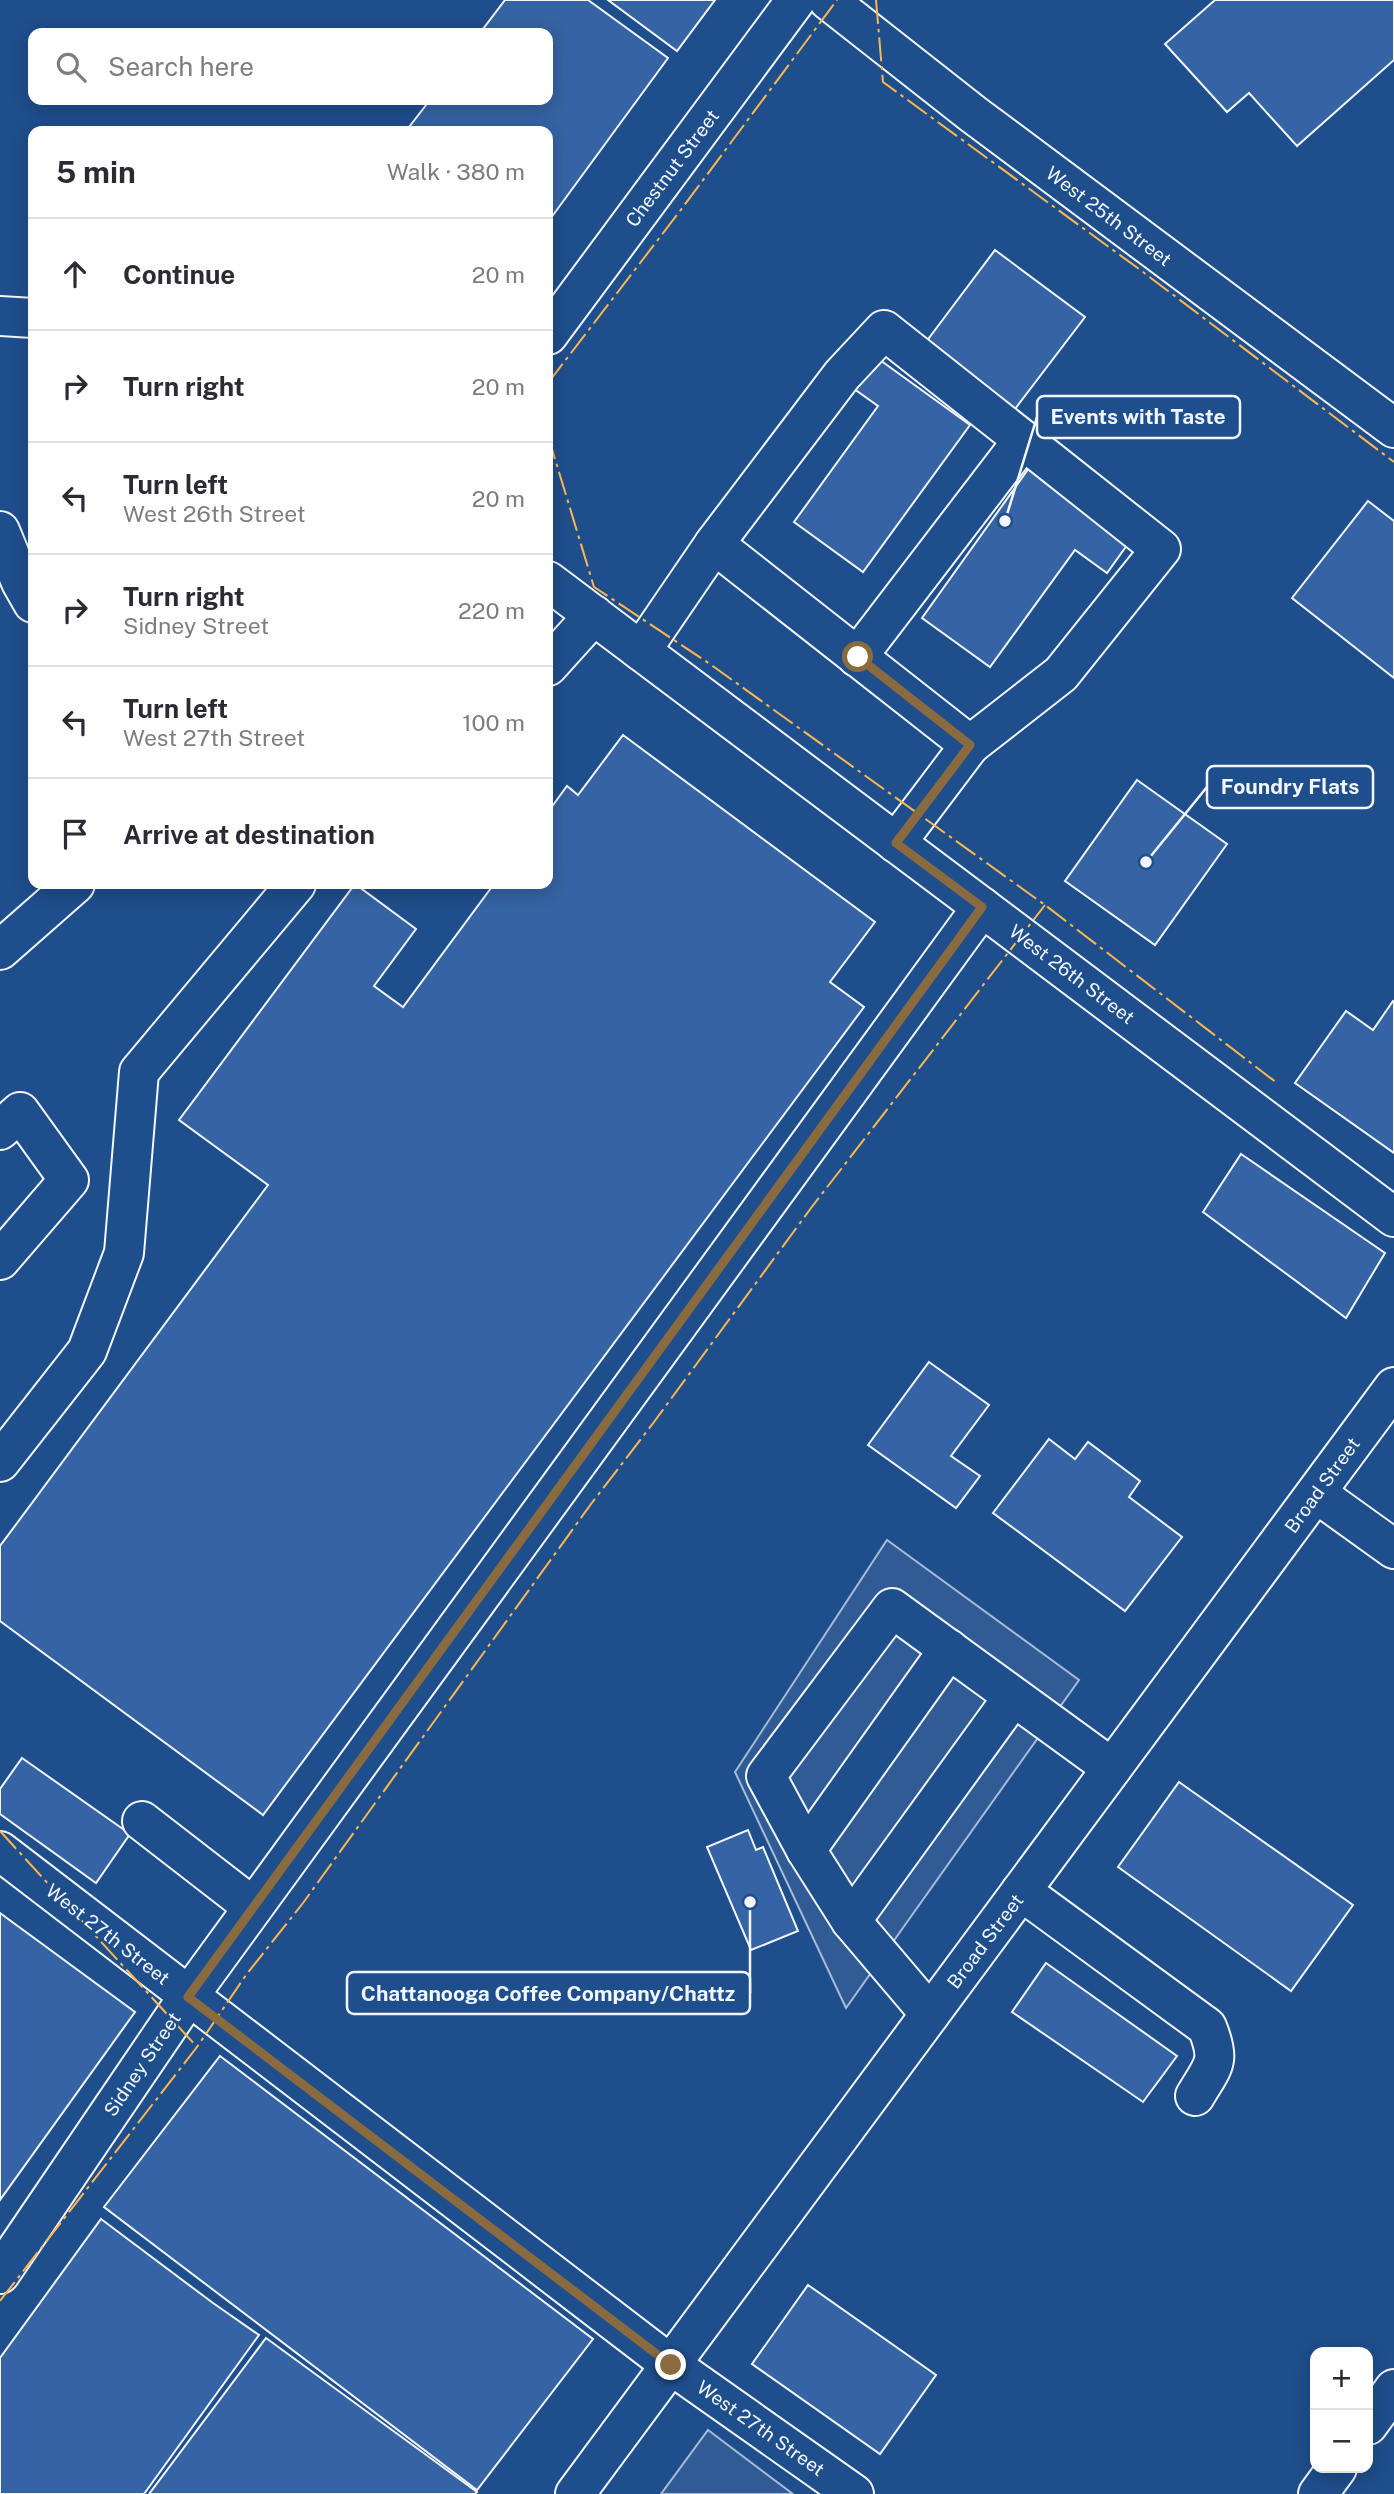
<!DOCTYPE html>
<html lang="en">
<head>
<meta charset="utf-8">
<style>
	:root { --surface:#fff; --page:#f2f2f3; --text:#2b2b33; --muted:#7c7c81; --line:#e1e1e2 }
	body { margin:0; font-family:"Public Sans",sans-serif; background:var(--page); color:var(--text) }
	.controls { position:absolute; right:21px; bottom:21px; display:grid; overflow:hidden; border-radius:14px; box-shadow:0 4px 18px #0003 }
	.controls button { width:63px; height:63px; display:grid; place-items:center; padding:0; border:0; border-bottom:2px solid var(--line); background:var(--surface); color:var(--text); font:35px sans-serif }
	.stop { position:absolute; width:21px; height:21px; margin:-16px; border:5px solid #8a6a3f; border-radius:50%; background:#fff }
	.stop.end { background:#8a6a3f; border-color:#fff; box-shadow:0 2px 7px #0008 }
	.list { margin:0; padding:0; list-style:none }
	h2 { display:flex; justify-content:space-between; align-items:center; height:91px; margin:0; padding:0 28px; font-size:30px }
	h2 small { font-size:23px; font-weight:400; color:var(--muted) }
	.list li { display:grid; grid-template-columns:46px 1fr auto; gap:21px; align-items:center; box-sizing:border-box; height:112px; padding:0 28px; border-top:2px solid var(--line) }
	.list b { display:block; font-size:26px; white-space:nowrap }
	.list p { margin:0; font-size:23px; white-space:nowrap; color:var(--muted) }
	.list em { font-size:23px; font-style:normal; color:var(--muted) }
	.icon { flex:none; width:38px; height:38px; fill:none; stroke:currentColor; stroke-width:2; stroke-linecap:round; stroke-linejoin:round }
	.map { position:relative; flex:none; width:1394px; height:2494px; overflow:hidden }
	.search { position:absolute; background:var(--surface); box-shadow:0 4px 18px #0003; left:28px; top:28px; width:525px; height:77px; display:flex; align-items:center; gap:18px; box-sizing:border-box; padding:0 24px; border-radius:14px; color:var(--muted); font-size:26px }
	.panel { position:absolute; background:var(--surface); box-shadow:0 4px 18px #0003; left:28px; top:126px; width:525px; height:763px; border-radius:14px }
	.map>svg:first-child { display:block }
	.built { fill:#305b95; stroke:#a8bbd7; stroke-width:2 }
	.building { fill:#3563a3; stroke:#f2f6ff; stroke-width:2 }
	.lines { fill:none; stroke-linecap:round; stroke-linejoin:round }
	.minor-casing { stroke:#f2f6ff; stroke-width:42 }
	.major-casing { stroke:#f2f6ff; stroke-width:42 }
	.minor { stroke:#1f4e8c; stroke-width:38 }
	.major { stroke:#1f4e8c; stroke-width:38 }
	.power { stroke:#ffb74d; stroke-width:2; stroke-dasharray:24 5 3.5 5; stroke-linecap:butt }
	.route { stroke:#8a6a3f; stroke-width:9 }
	.labels { text-anchor:middle; dominant-baseline:central; stroke-width:5; stroke-linejoin:round; paint-order:stroke }
	.street-label { font-size:19px; fill:#f2f6ff; stroke:#1f4e8c }
	.leader { fill:none; stroke:#f2f6ff; stroke-width:2.5 }
	.callout-dot { fill:#f2f6ff; stroke:#1f4e8c; stroke-width:2.5 }
	.callout { fill:#1f4e8c; stroke:#f2f6ff; stroke-width:2.5 }
	.callout-label { font-size:21px; text-anchor:middle; font-weight:bold; fill:#f2f6ff }
</style>
</head>
<body>
<div class="map">
<svg width="1394" height="2494" viewBox="0 0 1394 2494">
	<rect width="100%" height="100%" fill="#1f4e8c"/>
	<g class="built">
		<polygon points="887,1540 1079,1680 846,2008 735,1772"/>
		<polygon points="708,2430 793,2494 661,2494"/>
	</g>
	<g class="building">
		<polygon points="505,0 588,0 668,58 548,222 548,131 406,131 430,100 548,100 548,33 480,33"/>
		<polygon points="608,0 715,0 677,51"/>
		<polygon points="1215,0 1394,0 1394,60 1297,146 1249,93 1227,112 1165,44"/>
		<polygon points="995,250 1085,317 1015,409 926,342"/>
		<polygon points="873,355 970,425 863,572 794,522 878,406 850,386"/>
		<polygon points="1029,468 1130,541 1107,573 1075,550 990,667 922,618"/>
		<polygon points="1368,501 1394,521 1394,678 1292,598"/>
		<polygon points="623,735 875,922 830,982 864,1007 263,1815 0,1621 0,1546 268,1185 179,1120 355,884 416,929 374,986 403,1007 494,884 548,884 548,812 567,786 578,795"/>
		<polygon points="1137,780 1227,844 1155,945 1065,881"/>
		<polygon points="1393,1001 1394,1002 1394,1153 1295,1083 1346,1011 1373,1030"/>
		<polygon points="1241,1154 1385,1253 1346,1318 1203,1212"/>
		<polygon points="929,1362 989,1405 951,1456 980,1476 956,1508 868,1445"/>
		<polygon points="1049,1439 1075,1459 1088,1442 1140,1481 1129,1497 1182,1537 1125,1611 993,1513"/>
		<polygon points="22,1758 130,1834 96,1883 0,1814 0,1789"/>
		<polygon points="1179,1782 1353,1905 1291,1991 1118,1867"/>
		<polygon points="748,1830 756,1850 763,1847 798,1931 751,1950 707,1847"/>
		<polygon points="0,1913 135,2012 0,2200"/>
		<polygon points="1046,1963 1177,2056 1143,2102 1012,2012"/>
		<polygon points="220,2056 593,2339 477,2490 104,2207"/>
		<polygon points="101,2219 213,2303 259,2335 144,2494 0,2494 0,2358"/>
		<polygon points="808,2285 936,2375 880,2454 752,2364"/>
		<polygon points="266,2338 477,2492 475,2494 149,2494"/>
	</g>
	<g class="lines">
		<defs>
			<g id="minor">
				<polyline points="828,0 973,114 1394,428"/>
				<polyline points="0,316 33,318"/>
				<polyline points="548,335 796,0"/>
				<polyline points="0,531 21,582 33,603"/>
				<polyline points="714,544 842,375 884,330 1161,549 1061,674 970,745"/>
				<polyline points="548,581 1394,1217"/>
				<polyline points="641,651 714,544 970,745 896,843"/>
				<polyline points="857,657 1023,440"/>
				<polyline points="548,666 594,615"/>
				<polyline points="0,950 75,884"/>
				<polyline points="0,1130 20,1112 69,1180 0,1260"/>
				<polyline points="0,1462 87,1351 124,1253 139,1072 296,884"/>
				<polyline points="1316,1493 1394,1549"/>
				<polyline points="142,1821 253,1907"/>
				<polyline points="806,1850 949,1649"/>
				<polyline points="0,1851 671,2365 854,2494"/>
				<path d="M1021,1891L1207,2027C1221,2062 1214,2064 1195,2096"/>
				<polyline points="851,1921 1013,1697"/>
				<polyline points="930,2014 851,1921 806,1850 766,1776 892,1608 1112,1768"/>
				<polyline points="0,2274 188,1997 982,907"/>
				<polyline points="1368,2425 1394,2389"/>
				<polyline points="1318,2494 1337,2468"/>
			</g>
			<polyline id="major" points="575,2494 1394,1387"/>
		</defs>
		<use href="#minor" class="minor-casing"/>
		<use href="#major" class="major-casing"/>
		<use href="#minor" class="minor"/>
		<use href="#major" class="major"/>
		<g class="power">
			<polyline points="876,0 883,82 1139,269 1394,462"/>
			<polyline points="548,383 680,211 837,0"/>
			<polyline points="548,436 594,587 710,664 1045,905 1277,1083"/>
			<polyline points="0,1831 197,2047"/>
			<polyline points="0,2301 197,2047 246,1975 303,1903 591,1504 654,1422 811,1208 1045,905"/>
		</g>
	</g>
	<g class="lines">
		<polyline class="route" points="671,2365 188,1997 982,907 896,843 970,745 858,657"/>
	</g>
	<g class="labels">
		<g class="street-label">
			<text transform="translate(672 168) rotate(-53)">Chestnut Street</text>
			<text transform="translate(1109 216) rotate(37)">West 25th Street</text>
			<text transform="translate(1072 974) rotate(37)">West 26th Street</text>
			<text transform="translate(1322 1485) rotate(-54)">Broad Street</text>
			<text transform="translate(108 1934) rotate(38)">West 27th Street</text>
			<text transform="translate(985 1941) rotate(-53)">Broad Street</text>
			<text transform="translate(142 2064) rotate(-56)">Sidney Street</text>
			<text transform="translate(761 2428) rotate(35)">West 27th Street</text>
		</g>
	</g>
	<path class="leader" d="M1005 521L1037 417M1146 862L1207 787M750 1902L750 1993"/>
	<g class="callout-dot">
		<circle cx="1005" cy="521" r="7"/>
		<circle cx="1146" cy="862" r="7"/>
		<circle cx="750" cy="1902" r="7"/>
	</g>
	<g class="callout">
		<rect x="1037" y="396" width="203" height="42" rx="7"/>
		<rect x="1207" y="766" width="166" height="42" rx="7"/>
		<rect x="347" y="1972" width="403" height="42" rx="7"/>
	</g>
	<g class="callout-label">
		<text x="1138" y="424">Events with Taste</text>
		<text x="1290" y="794">Foundry Flats</text>
		<text x="548" y="2001">Chattanooga Coffee Company/Chattz</text>
	</g>
</svg>
<div class="controls">
<button>+</button>
<button>−</button>
</div>
<div class="stop" style="left:858px;top:657px"></div>
<div class="stop end" style="left:671px;top:2365px"></div>
<div class="search"><svg class="icon" aria-label="search" viewBox="0 0 24 24"><circle cx="10" cy="10" r="6"/><path d="M15 15l6 6"/></svg>Search here</div>
<section class="panel">
<h2>5 min<small>Walk · 380 m</small></h2>
<ul class="list">
<li><svg class="icon" aria-label="ahead" viewBox="0 0 24 24"><path d="M12 20V5M6 11l6-6 6 6"/></svg><div><b>Continue</b></div><em>20 m</em></li>
<li><svg class="icon" aria-label="right" viewBox="0 0 24 24"><path d="M7 20v-9h11M14 6l5 5-5 5"/></svg><div><b>Turn right</b></div><em>20 m</em></li>
<li><svg class="icon" aria-label="left" viewBox="0 0 24 24"><path d="M17 20v-9H6M10 6l-5 5 5 5"/></svg><div><b>Turn left</b><p>West 26th Street</p></div><em>20 m</em></li>
<li><svg class="icon" aria-label="right" viewBox="0 0 24 24"><path d="M7 20v-9h11M14 6l5 5-5 5"/></svg><div><b>Turn right</b><p>Sidney Street</p></div><em>220 m</em></li>
<li><svg class="icon" aria-label="left" viewBox="0 0 24 24"><path d="M17 20v-9H6M10 6l-5 5 5 5"/></svg><div><b>Turn left</b><p>West 27th Street</p></div><em>100 m</em></li>
<li><svg class="icon" aria-label="arrive" viewBox="0 0 24 24"><path d="M6 21V4h12l-3 4 3 4H6"/></svg><div><b>Arrive at destination</b></div></li>
</ul>
</section>
</div>
</body>
</html>
